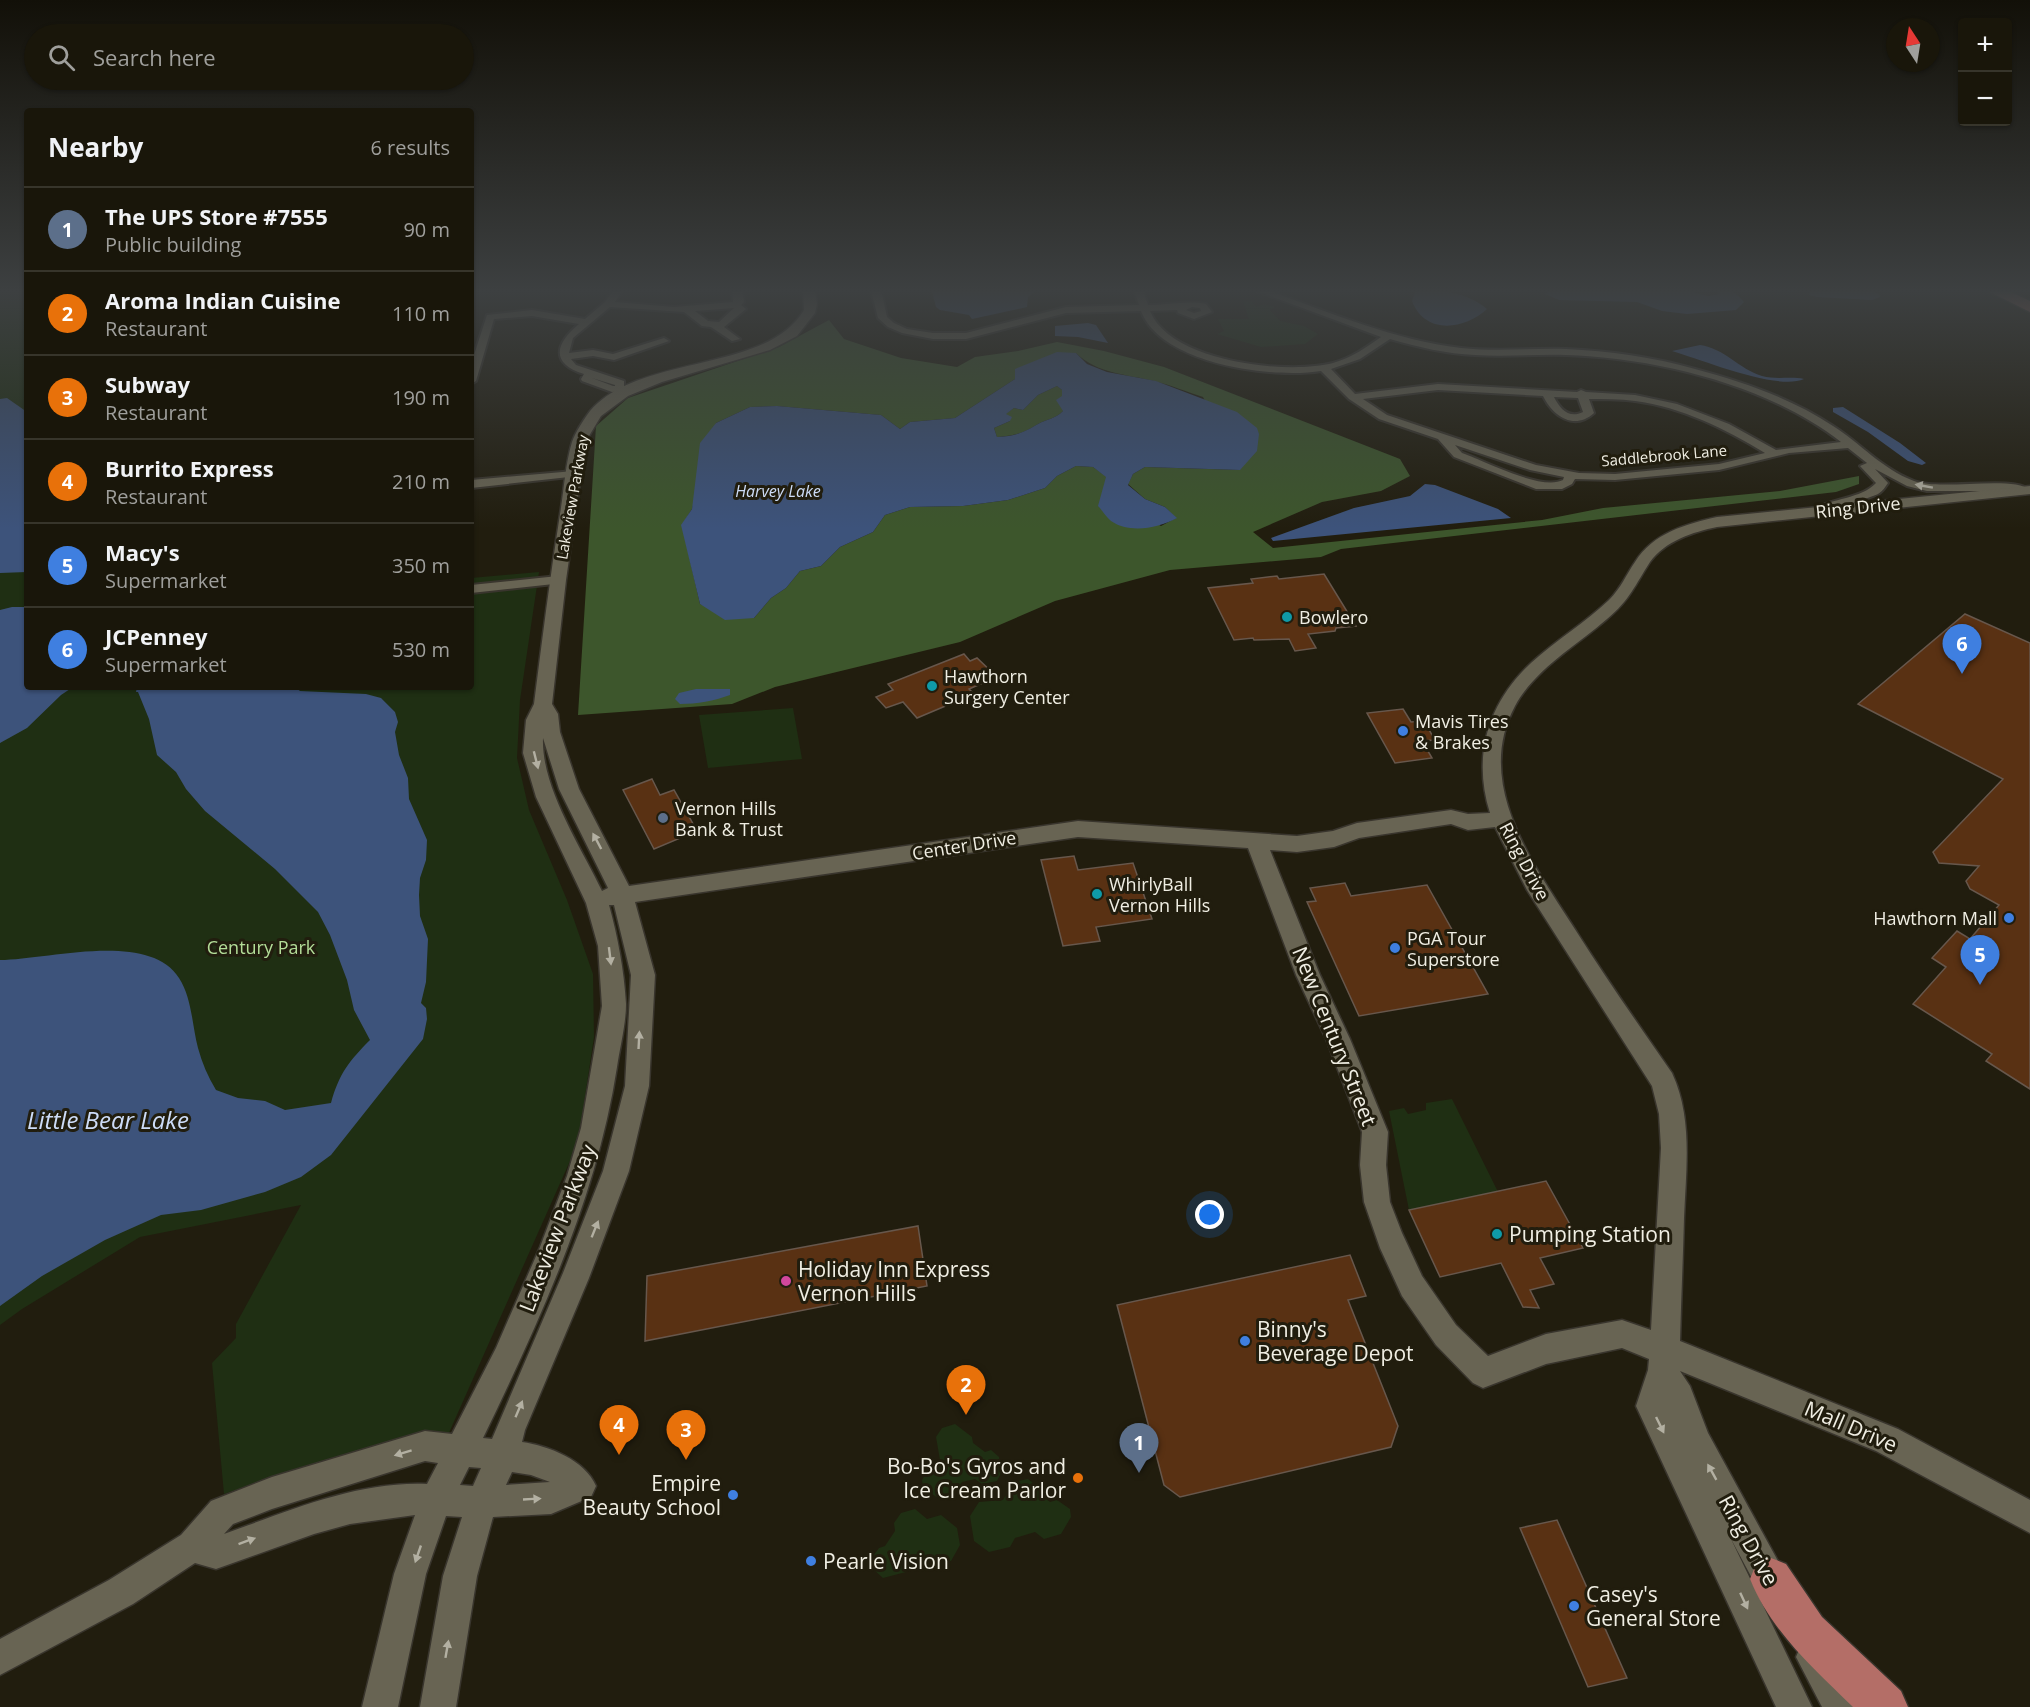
<!DOCTYPE html>
<html lang="en">
<head>
<meta charset="utf-8">
<style>
	:root { --surface:#19160a; --page:#221f13; --text:#f1f3f6; --muted:#9f9f9c; --line:#37352b; --accent:#ea580c }
	body { margin:0; font-family:"Open Sans",sans-serif; background:var(--page); color:var(--text) }
	.controls { position:absolute; right:18px; top:18px; display:grid; overflow:hidden; border-radius:6px; box-shadow:0 2px 4px #0004 }
	.controls button { width:54px; height:54px; display:grid; place-items:center; padding:0; border:0; border-bottom:2px solid var(--line); background:var(--surface); color:var(--text); font:30px sans-serif }
	.compass { position:absolute; left:1886px; top:18px; width:54px; height:54px; border-radius:50%; background:var(--surface); box-shadow:0 2px 4px #0004; rotate:348deg }
	.you { position:absolute; left:1210px; top:1215px; width:21px; height:21px; margin:-15px; border:4px solid #fff; border-radius:50%; background:#1a73e8; box-shadow:0 0 0 9px #1a73e833 }
	.badge { display:grid; place-items:center; width:39px; height:39px; border-radius:50%; background:var(--accent); color:#fff; font-size:20px; font-weight:700 }
	.pin { position:absolute; translate:-50% -50px; filter:drop-shadow(0 2px 3px #0008) }
	.pin::after { content:''; position:absolute; top:32px; width:21px; height:18px; background:inherit; clip-path:polygon(0 0,100% 0,50% 100%) }
	.list { margin:0; padding:0; list-style:none }
	h2 { display:flex; justify-content:space-between; align-items:center; height:78px; margin:0; padding:0 24px; font-size:26px }
	h2 small { font-size:20px; font-weight:400; color:var(--muted) }
	.list li { display:grid; grid-template-columns:39px 1fr auto; gap:18px; align-items:center; box-sizing:border-box; height:84px; padding:0 24px; border-top:2px solid var(--line) }
	.list b { display:block; font-size:22px; white-space:nowrap }
	.list p { margin:0; font-size:20px; white-space:nowrap; color:var(--muted) }
	.list em { font-size:20px; font-style:normal; color:var(--muted) }
	.icon { flex:none; width:33px; height:33px; fill:none; stroke:currentColor; stroke-width:2; stroke-linecap:round; stroke-linejoin:round }
	.map { position:relative; flex:none; width:2030px; height:1707px; overflow:hidden }
	.search { position:absolute; background:var(--surface); box-shadow:0 2px 4px #0004; left:24px; top:24px; width:450px; height:66px; display:flex; align-items:center; gap:15px; box-sizing:border-box; padding:0 21px; border-radius:33px; color:var(--muted); font-size:22px }
	.panel { position:absolute; background:var(--surface); box-shadow:0 2px 4px #0004; left:24px; top:108px; width:450px; height:582px; border-radius:6px }
	.map>svg:first-child { display:block }
	.green { fill:#1f2f13 }
	.forest { fill:#3d562c; fill-rule:evenodd }
	.water { fill:#3d537b; fill-rule:evenodd }
	.building { fill:#593113; stroke:#67574c; stroke-width:1.5 }
	.lines { fill:none; stroke-linecap:round; stroke-linejoin:round }
	.minor-casing { stroke:#39352d; stroke-width:4 }
	.tertiary-casing { stroke:#39352d; stroke-width:3 }
	.primary-casing { stroke:#39352d; stroke-width:3 }
	.minor { fill:#686453; fill-rule:evenodd }
	.tertiary { fill:#686453; fill-rule:evenodd }
	.primary { fill:#b46e67; fill-rule:evenodd }
	.oneway { fill:#b3b0a2 }
	.culture-dot { fill:#0f9aa8; stroke:#211d0e; stroke-width:2 }
	.shop-dot { fill:#3f7fe0; stroke:#211d0e; stroke-width:2 }
	.service-dot { fill:#5c6f8a; stroke:#211d0e; stroke-width:2 }
	.hotel-dot { fill:#d1479c; stroke:#211d0e; stroke-width:2 }
	.food-dot { fill:#e8710a; stroke:#211d0e; stroke-width:2 }
	.labels { text-anchor:middle; dominant-baseline:central; stroke-width:6; stroke-linejoin:round; paint-order:stroke }
	.far-street-label { font-size:15px; fill:#f0eee3; stroke:#211d0e }
	.far-water-label { font-size:16px; font-style:italic; fill:#cddcf7; stroke:#211d0e }
	.street-label { font-size:18px; fill:#f0eee3; stroke:#211d0e }
	.poi-label { font-size:18px; fill:#f0eee3; stroke:#211d0e; text-anchor:start }
	.park-label { font-size:18px; fill:#b3dd98; stroke:#211d0e }
	.near-street-label { font-size:21px; fill:#f0eee3; stroke:#211d0e }
	.near-poi-label { font-size:21px; fill:#f0eee3; stroke:#211d0e; text-anchor:start }
	.near-water-label { font-size:24px; font-style:italic; fill:#cddcf7; stroke:#211d0e }
</style>
</head>
<body>
<div class="map">
<svg width="2030" height="1707" viewBox="0 0 2030 1707">
	<rect width="100%" height="100%" fill="#211d0e"/>
	<g class="green">
		<polygon points="0,290 27,290 27,687 471,687 471,578 539,572 520,700 517,758 529,810 567,900 593,974 594,1037 578,1143 448,1435 338,1457 224,1494 212,1363 236,1338 236,1324 301,1205 140,1237 22,1309 0,1325"/>
		<polygon points="1243,301 1251,301 1256,307 1264,304 1275,307 1270,310 1280,321 1304,326 1318,334 1305,344 1261,347 1217,334 1224,331 1218,319 1249,319"/>
		<polygon points="793,708 802,759 708,768 699,715"/>
		<polygon points="1452,1099 1498,1192 1409,1210 1389,1111 1404,1108 1408,1114 1426,1110 1426,1103"/>
		<polygon points="955,1424 972,1437 973,1443 985,1452 991,1450 999,1457 1001,1473 997,1481 982,1484 975,1479 962,1482 953,1496 939,1499 923,1487 922,1480 927,1471 934,1469 940,1460 936,1437 942,1428"/>
		<path d="M1028,1479C1038,1486 1039,1493 1050,1502L1057,1500L1070,1509L1071,1517L1061,1534L1044,1539L1035,1532L1015,1538L1010,1547L989,1552L974,1541L970,1516L979,1502L1003,1500L1014,1482Z"/>
		<polygon points="915,1509 927,1519 941,1515 957,1528 960,1545 951,1561 934,1565 926,1559 912,1562 906,1572 883,1578 872,1568 871,1559 879,1548 885,1546 895,1531 894,1523 901,1513"/>
	</g>
	<g class="forest">
		<path d="M829,320L844,339L901,358L957,367L975,357L1018,351L1057,342L1104,351L1164,367L1400,459L1410,476L1381,491L1322,502L1253,532L1273,548L1542,520L1603,508L1780,491L1859,476V484L1836,492L1341,549L1321,557L1170,570L1055,601L960,642L775,687L732,704L578,715L596,426L628,398L779,347ZM1076,353C1098,374 1126,374 1154,381C1171,385 1187,392 1203,397L1240,470L1145,467L1133,474L1128,484L1145,499L1165,507L1176,518L1161,526L1104,487L1107,477L1093,467L1076,466L1057,476L1045,488L1008,500L963,506L910,507L885,515L873,532L840,547L821,566L800,571L786,588L771,598L754,618L700,604L682,525L692,509L716,423L750,407L777,406L881,415L900,429L910,422L955,418L1015,379Z"/>
		<path d="M1057,386L1062,390L1063,411C1055,419 1047,419 1038,424C1022,434 1016,435 997,437L994,428L1010,421L1005,414L1014,408L1023,410L1038,395Z"/>
	</g>
	<g class="water">
		<polygon points="934,290 1037,290 1028,297 1027,307 972,319 969,315 940,310 936,307 932,292"/>
		<path d="M1411,290C1438,290 1466,291 1487,309C1464,330 1425,335 1412,301L1415,292Z"/>
		<path d="M1550,290H1684L1708,296L1719,294L1716,290C1728,290 1736,291 1744,302L1736,310L1687,314L1662,311L1637,302L1559,300L1545,294Z"/>
		<polygon points="1811,290 1869,290 1879,294 1880,297 1872,300 1817,297 1809,295"/>
		<polygon points="1088,323 1096,325 1108,343 1078,337 1055,336 1055,326"/>
		<path d="M1700,345C1724,348 1739,369 1762,376C1776,380 1791,376 1804,379C1777,391 1703,360 1672,351Z"/>
		<path d="M1057,352L1076,353L1087,364L1107,372L1156,381L1237,412L1257,428L1259,434L1257,451L1240,470L1145,467L1133,474L1128,485L1145,499L1165,507L1177,518C1158,528 1130,534 1111,521C1106,517 1102,510 1098,506L1106,477L1093,467L1076,466L1057,476L1045,488L1008,500L963,506L910,507L885,515L873,532L840,547L821,566L800,571L786,588L771,598L754,618L725,620L700,604L681,525L692,509L700,443L716,423L750,407L777,406L881,415L900,429L910,422L955,418L1015,379V369ZM1057,386L1062,390V396L1056,400L1063,411C1055,419 1047,419 1038,424C1023,433 1015,436 997,437L994,428L1010,421L1012,417L1006,414L1014,408L1023,410L1038,395Z"/>
		<polygon points="7,398 27,412 27,572 0,573 0,399"/>
		<polygon points="1843,407 1900,443 1926,463 1922,465 1908,461 1868,432 1833,412 1833,408"/>
		<polygon points="1425,484 1435,485 1498,509 1511,518 1273,541 1271,538 1354,508 1410,496"/>
		<polygon points="12,607 27,607 27,687 73,687 61,695 27,728 0,743 0,610"/>
		<path d="M137,687H295L300,691L366,694L381,698L395,712L398,722L395,732L399,755L408,778L409,799L427,840L426,860L420,878L419,895L420,916L428,939L426,982L421,1003L426,1008L427,1019L423,1039L331,1155L301,1177L265,1192L201,1210L161,1215L105,1240L42,1276L0,1306V960C46,960 149,930 179,978C192,998 192,1025 198,1048C202,1063 208,1077 216,1090L238,1098L265,1101L285,1110L331,1103C339,1074 349,1061 370,1040L354,1010L347,980L330,935L318,912L275,869L205,811L186,789L176,772L157,755L149,719L138,692H136Z"/>
		<path d="M696,689H730V695C714,701 697,704 680,704L675,699L679,693Z"/>
	</g>
	<g class="building">
		<polygon points="1324,574 1356,626 1336,628 1335,631 1308,634 1316,648 1295,651 1289,639 1254,640 1253,638 1234,640 1208,588 1253,583 1251,579 1277,576 1279,579"/>
		<polygon points="1965,614 2030,643 2030,1089 1986,1061 1992,1054 1913,1004 1946,967 1932,958 1957,931 1970,939 1999,905 1970,889 1966,881 1979,866 1939,863 1933,852 2003,779 1858,704"/>
		<polygon points="964,654 970,661 977,658 997,677 969,689 974,694 917,718 903,702 886,708 876,697 893,690 888,684"/>
		<polygon points="1403,709 1411,722 1424,721 1435,740 1422,741 1432,758 1395,763 1367,713"/>
		<polygon points="652,779 660,795 674,790 697,831 654,849 623,790"/>
		<polygon points="1074,856 1078,870 1133,863 1152,919 1096,927 1100,941 1063,946 1041,860"/>
		<polygon points="1345,883 1351,896 1427,885 1488,994 1359,1016 1307,902 1316,901 1310,888"/>
		<polygon points="1546,1181 1583,1248 1540,1258 1554,1284 1530,1290 1539,1308 1523,1307 1501,1263 1440,1277 1409,1210"/>
		<polygon points="918,1226 927,1286 645,1341 647,1276"/>
		<polygon points="1350,1255 1366,1296 1348,1300 1398,1426 1391,1447 1180,1497 1164,1485 1117,1305"/>
		<polygon points="1557,1520 1627,1678 1588,1687 1520,1528"/>
	</g>
	<g class="lines">
		<defs>
			<g id="minor">
				<path d="M614,290H623L615,302L674,307L733,302L732,290H742L744,302L741,305L746,309L724,327L740,339L732,341L711,327L702,326L684,312L610,307L573,338L569,353L593,350L613,354L664,338L669,341L614,360L593,356L571,359L576,365L624,381V391L612,392L582,381L581,379L584,374C550,363 555,344 579,324L532,316L494,319L476,381L471,384V364L487,315L532,310L585,319L605,302ZM734,308L719,322L708,321L695,311ZM592,378L615,385V386H613Z"/>
				<path d="M871,290H881L887,317L894,323L907,329L933,333H966L1066,307L1139,305L1134,290H1143L1148,305C1168,305 1188,300 1206,304L1212,312L1194,319L1178,313L1177,310L1150,311C1170,362 1287,375 1333,363C1351,358 1367,347 1381,337L1254,290H1267C1331,313 1394,340 1461,348C1496,352 1531,348 1566,349C1609,351 1653,357 1695,369C1743,382 1791,398 1833,426C1860,443 1882,469 1914,481C1941,491 2013,475 2030,490L2024,494L1987,491H1927L1907,486L1875,469L1888,483C1885,487 1883,491 1878,494C1872,497 1817,515 1814,515V509C1832,498 1861,499 1876,483L1860,466L1867,463L1848,448L1789,453L1719,470L1615,480L1575,479L1572,484L1562,489H1536L1454,457L1438,439L1379,419L1349,399L1321,371C1272,379 1161,364 1141,311L1066,313L966,339H933L902,333L888,327L878,318ZM1192,307L1200,308L1201,311L1194,313L1186,310ZM1390,339C1418,347 1447,354 1475,355C1506,357 1536,354 1566,355C1657,358 1768,385 1841,442L1776,450L1729,424L1677,404L1635,395L1586,392L1581,390L1577,392L1438,384L1355,394L1331,369L1360,359ZM1438,390L1543,396C1553,416 1574,431 1594,413L1589,399C1604,399 1620,399 1635,401C1682,407 1725,429 1765,453L1719,464L1615,474L1579,473L1536,465L1387,415L1363,399ZM1554,397L1578,398L1583,412C1569,419 1560,409 1554,397ZM1455,445L1530,470L1564,477L1563,480C1541,491 1485,461 1462,453Z"/>
				<polygon points="574,471 578,472 578,476 471,488 471,480"/>
				<polygon points="558,576 563,577 564,580 563,583 471,593 471,585"/>
			</g>
			<g id="tertiary">
				<path d="M803,290H815L817,304L815,313L797,336L770,350L662,382L628,396L601,416L586,441L566,580L552,704L558,714L560,732L579,789L629,886L1078,821L1297,836L1333,831L1357,823L1451,810L1468,814L1490,813C1472,756 1488,703 1531,663C1556,640 1585,623 1609,600C1621,588 1626,575 1635,562C1653,533 1686,524 1717,517L2030,486V494L1717,527C1693,532 1665,541 1650,562C1635,585 1630,600 1607,619C1576,646 1535,669 1515,706C1472,786 1537,869 1578,934C1608,981 1640,1027 1672,1073C1693,1118 1686,1169 1684,1218C1683,1259 1681,1300 1680,1341L1898,1429L2030,1500V1533L1876,1451L1680,1371L1690,1386L1708,1433L1791,1585L1786,1597L1774,1602L1762,1597L1730,1537L1812,1707H1776L1636,1406L1648,1370L1649,1359L1622,1348L1546,1364L1483,1388L1473,1383L1436,1345L1402,1296L1380,1248L1364,1202L1360,1165L1362,1132L1326,1039L1296,975L1248,848L1078,837L635,902L655,975L649,1086L629,1171L589,1278L525,1430L522,1442C549,1446 585,1460 596,1486L591,1497L551,1514L493,1517L477,1576L456,1707H420L443,1576L462,1517L446,1516L426,1574L398,1707H362L394,1574L415,1515L350,1524L314,1534L216,1569L195,1563L133,1604L0,1675V1639L109,1580L181,1535L211,1501L272,1477L425,1431L452,1434L496,1348L540,1247L567,1176L581,1128L602,1006L598,946L586,903L536,797L523,753L526,720L534,704C542,641 550,577 560,514C564,491 565,465 572,442C575,433 584,419 590,411C641,353 766,374 804,310ZM543,738L559,789L608,888L602,891C581,847 541,787 543,738ZM1451,824L1468,830L1495,827L1527,890L1652,1086L1659,1114L1661,1148L1651,1330L1622,1320L1546,1334L1488,1356L1456,1325L1422,1276L1402,1233L1390,1202L1386,1165L1388,1132L1350,1039L1320,975L1270,850L1297,852L1334,847L1359,838ZM609,905H614L631,975L625,1086L603,1171L563,1273L492,1439L483,1438C540,1320 597,1197 617,1067C620,1047 626,1024 626,1004C624,970 618,938 609,905ZM425,1461L438,1463L427,1484C357,1481 289,1511 224,1534L233,1524L272,1509ZM469,1467L481,1468L473,1486L460,1485ZM512,1472L531,1475L550,1482L506,1485Z"/>
				<polygon points="1813,1640 1825,1645 1859,1707 1822,1707 1796,1657 1801,1645"/>
			</g>
			<g id="primary">
				<polygon points="1986,290 2006,290 2030,301 2030,312"/>
				<path d="M1771,1558L1786,1564L1822,1617L1901,1691L1908,1707H1853C1813,1668 1771,1631 1750,1579L1756,1564Z"/>
			</g>
		</defs>
		<use href="#minor" class="minor-casing"/>
		<use href="#tertiary" class="tertiary-casing"/>
		<use href="#primary" class="primary-casing"/>
		<use href="#minor" class="minor"/>
		<use href="#tertiary" class="tertiary"/>
		<use href="#primary" class="primary"/>
	</g>
	<defs><path id="oneway-solid" d="M-6-.8H1V-3.2L6.5 0L1 3.2V.8H-6Z" transform="scale(1.5)"/></defs>
	<g class="oneway">
		<use href="#oneway-solid" transform="translate(1924 486) rotate(-170)"/>
		<use href="#oneway-solid" transform="translate(536 760) rotate(76)"/>
		<use href="#oneway-solid" transform="translate(597 841) rotate(-118)"/>
		<use href="#oneway-solid" transform="translate(610 956) rotate(83)"/>
		<use href="#oneway-solid" transform="translate(639 1040) rotate(-87)"/>
		<use href="#oneway-solid" transform="translate(595 1229) rotate(-68)"/>
		<use href="#oneway-solid" transform="translate(519 1409) rotate(-67)"/>
		<use href="#oneway-solid" transform="translate(1660 1425) rotate(64)"/>
		<use href="#oneway-solid" transform="translate(403 1453) rotate(163)"/>
		<use href="#oneway-solid" transform="translate(1712 1472) rotate(-119)"/>
		<use href="#oneway-solid" transform="translate(532 1499) rotate(-3)"/>
		<use href="#oneway-solid" transform="translate(247 1541) rotate(-20)"/>
		<use href="#oneway-solid" transform="translate(418 1554) rotate(109)"/>
		<use href="#oneway-solid" transform="translate(1744 1601) rotate(65)"/>
		<use href="#oneway-solid" transform="translate(447 1649) rotate(-80)"/>
	</g>
	<linearGradient id="sky" x2="0" y2="1"><stop stop-color="#121008"/><stop offset="0.55" stop-color="#3d4041"/><stop offset="1" stop-color="#3d4041" stop-opacity="0"/></linearGradient>
	<rect width="2030" height="529" fill="url(#sky)"/>
	<g class="culture-dot">
		<circle cx="1287" cy="617" r="6"/>
		<circle cx="932" cy="686" r="6"/>
		<circle cx="1097" cy="894" r="6"/>
		<circle cx="1497" cy="1234" r="6"/>
	</g>
	<g class="shop-dot">
		<circle cx="1403" cy="731" r="6"/>
		<circle cx="2009" cy="918" r="6"/>
		<circle cx="1395" cy="948" r="6"/>
		<circle cx="1245" cy="1341" r="6"/>
		<circle cx="733" cy="1495" r="6"/>
		<circle cx="811" cy="1561" r="6"/>
		<circle cx="1574" cy="1606" r="6"/>
	</g>
	<circle class="service-dot" cx="663" cy="818" r="6"/>
	<circle class="hotel-dot" cx="786" cy="1281" r="6"/>
	<circle class="food-dot" cx="1078" cy="1478" r="6"/>
	<g class="labels">
		<g class="far-street-label">
			<text transform="translate(1664 455) rotate(-5)">Saddlebrook Lane</text>
			<text transform="translate(572 497) rotate(-80)">Lakeview Parkway</text>
		</g>
		<g class="far-water-label">
			<text x="778" y="491">Harvey Lake</text>
		</g>
		<g class="street-label">
			<text transform="translate(1858 507) rotate(-6)">Ring Drive</text>
			<text transform="translate(964 845) rotate(-9)">Center Drive</text>
			<text transform="translate(1525 861) rotate(62)">Ring Drive</text>
		</g>
		<g class="poi-label">
			<text x="1299" y="617">Bowlero</text>
			<text x="944" y="676">Hawthorn<tspan x="944" dy="21">Surgery Center</tspan></text>
			<text x="1415" y="721">Mavis Tires<tspan x="1415" dy="21">&amp; Brakes</tspan></text>
			<text x="675" y="808">Vernon Hills<tspan x="675" dy="21">Bank &amp; Trust</tspan></text>
			<text x="1109" y="884">WhirlyBall<tspan x="1109" dy="21">Vernon Hills</tspan></text>
			<text x="1997" y="918" text-anchor="end">Hawthorn Mall</text>
			<text x="1407" y="938">PGA Tour<tspan x="1407" dy="21">Superstore</tspan></text>
		</g>
		<g class="park-label">
			<text x="261" y="947">Century Park</text>
		</g>
		<g class="near-street-label">
			<text transform="translate(1335 1036) rotate(68)">New Century Street</text>
			<text transform="translate(557 1228) rotate(-69)">Lakeview Parkway</text>
			<text transform="translate(1851 1426) rotate(23)">Mall Drive</text>
			<text transform="translate(1749 1540) rotate(61)">Ring Drive</text>
		</g>
		<g class="near-poi-label">
			<text x="1509" y="1234">Pumping Station</text>
			<text x="798" y="1269">Holiday Inn Express<tspan x="798" dy="24">Vernon Hills</tspan></text>
			<text x="1257" y="1329">Binny's<tspan x="1257" dy="24">Beverage Depot</tspan></text>
			<text x="1066" y="1466" text-anchor="end">Bo-Bo's Gyros and<tspan x="1066" dy="24">Ice Cream Parlor</tspan></text>
			<text x="721" y="1483" text-anchor="end">Empire<tspan x="721" dy="24">Beauty School</tspan></text>
			<text x="823" y="1561">Pearle Vision</text>
			<text x="1586" y="1594">Casey's<tspan x="1586" dy="24">General Store</tspan></text>
		</g>
		<g class="near-water-label">
			<text x="108" y="1119">Little Bear Lake</text>
		</g>
	</g>
</svg>
<div class="controls">
<button>+</button>
<button>−</button>
</div>
<svg class="compass" viewBox="-18 -18 36 36"><path d="M0-13l5 13h-10z" fill="#e53935"/><path d="M0 13l5-13h-10z" fill="#9f9f9c"/></svg>
<div class="you"></div>
<div class="pin badge" style="left:1139px;top:1473px;background:#5c6f8a">1</div>
<div class="pin badge" style="left:966px;top:1415px;background:#e8710a">2</div>
<div class="pin badge" style="left:686px;top:1460px;background:#e8710a">3</div>
<div class="pin badge" style="left:619px;top:1455px;background:#e8710a">4</div>
<div class="pin badge" style="left:1980px;top:985px;background:#3f7fe0">5</div>
<div class="pin badge" style="left:1962px;top:674px;background:#3f7fe0">6</div>
<div class="search"><svg class="icon" aria-label="search" viewBox="0 0 24 24"><circle cx="10" cy="10" r="6"/><path d="M15 15l6 6"/></svg>Search here</div>
<section class="panel">
<h2>Nearby<small>6 results</small></h2>
<ul class="list">
<li><span class="badge" style="background:#5c6f8a">1</span><div><b>The UPS Store #7555</b><p>Public building</p></div><em>90 m</em></li>
<li><span class="badge" style="background:#e8710a">2</span><div><b>Aroma Indian Cuisine</b><p>Restaurant</p></div><em>110 m</em></li>
<li><span class="badge" style="background:#e8710a">3</span><div><b>Subway</b><p>Restaurant</p></div><em>190 m</em></li>
<li><span class="badge" style="background:#e8710a">4</span><div><b>Burrito Express</b><p>Restaurant</p></div><em>210 m</em></li>
<li><span class="badge" style="background:#3f7fe0">5</span><div><b>Macy's</b><p>Supermarket</p></div><em>350 m</em></li>
<li><span class="badge" style="background:#3f7fe0">6</span><div><b>JCPenney</b><p>Supermarket</p></div><em>530 m</em></li>
</ul>
</section>
</div>
</body>
</html>
